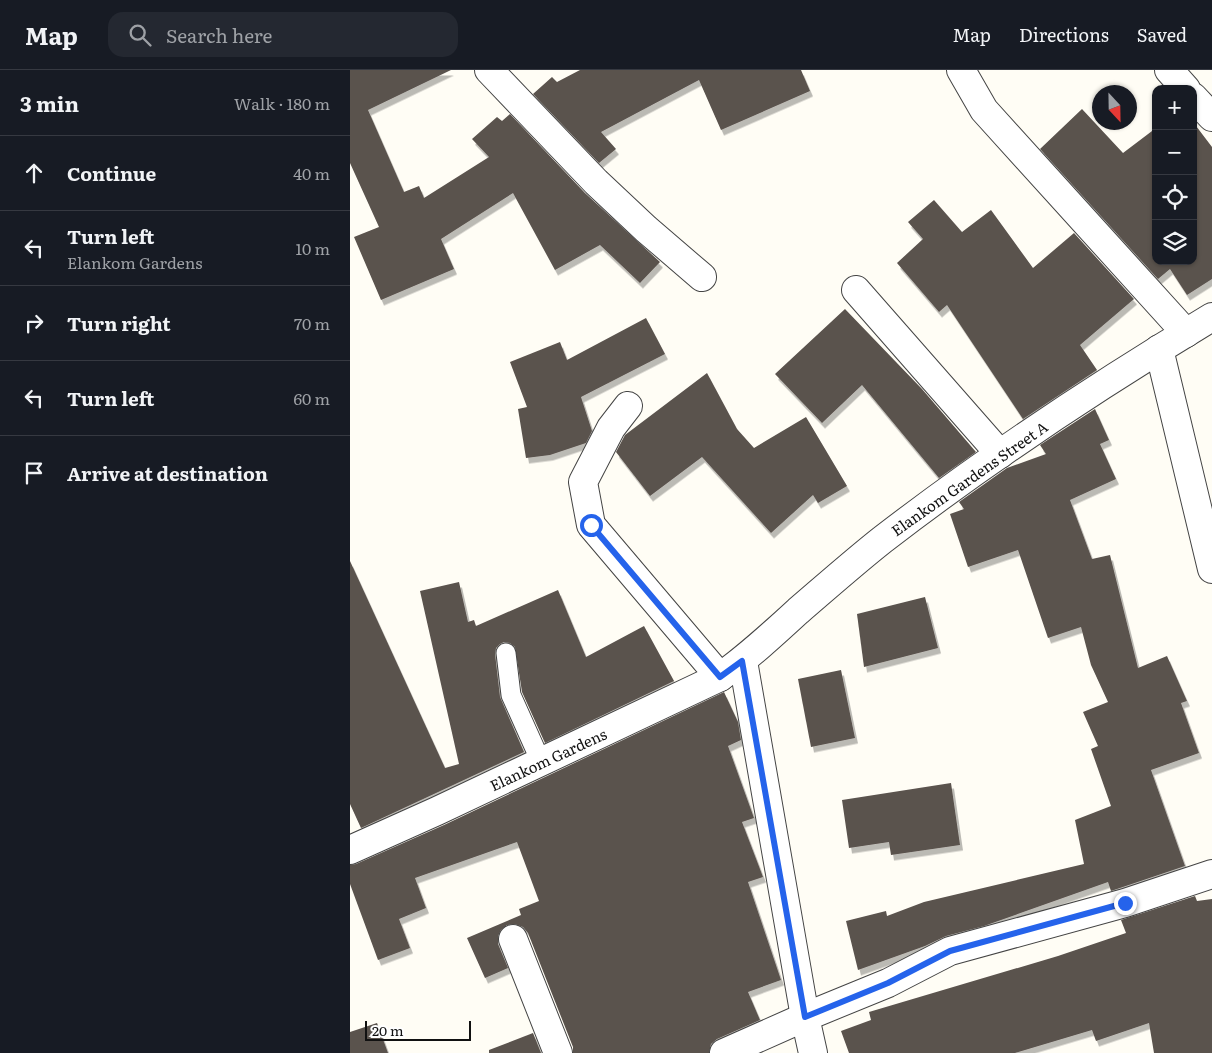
<!DOCTYPE html>
<html lang="en">
<head>
<meta charset="utf-8">
<style>
	:root { --surface:#171b24; --page:#242831; --text:#f1f3f6; --muted:#9ea1a6; --line:#363941 }
	body { margin:0; font-family:Literata,serif; background:var(--page); color:var(--text) }
	.controls { position:absolute; right:15px; top:15px; display:grid; overflow:hidden; border-radius:10px; box-shadow:0 1px 4px #0004 }
	.controls button { width:45px; height:45px; display:grid; place-items:center; padding:0; border:0; border-bottom:1px solid var(--line); background:var(--surface); color:var(--text); font:25px sans-serif }
	.compass { position:absolute; left:742px; top:15px; width:45px; height:45px; border-radius:50%; background:var(--surface); box-shadow:0 1px 4px #0004; rotate:158deg }
	.scale { position:absolute; left:15px; bottom:12px; width:106px; box-sizing:border-box; padding-left:5px; border:2px solid #111; border-top:0; font-size:14px; line-height:18px; white-space:nowrap; color:#111; -webkit-text-stroke:4px #fff; paint-order:stroke }
	.stop { position:absolute; width:15px; height:15px; margin:-11px; border:4px solid #2563eb; border-radius:50%; background:#fff }
	.stop.end { background:#2563eb; border-color:#fff; box-shadow:0 1px 5px #0008 }
	.list { margin:0; padding:0; list-style:none }
	h2 { display:flex; justify-content:space-between; align-items:center; height:65px; margin:0; padding:0 20px; font-size:21px }
	h2 small { font-size:16px; font-weight:400; color:var(--muted) }
	.list li { display:grid; grid-template-columns:32px 1fr auto; gap:15px; align-items:center; box-sizing:border-box; height:75px; padding:0 20px; border-top:1px solid var(--line) }
	.list b { display:block; font-size:19px; white-space:nowrap }
	.list p { margin:0; font-size:16px; white-space:nowrap; color:var(--muted) }
	.list em { font-size:16px; font-style:normal; color:var(--muted) }
	.icon { flex:none; width:28px; height:28px; fill:none; stroke:currentColor; stroke-width:2; stroke-linecap:round; stroke-linejoin:round }
	.map { position:relative; flex:none; width:862px; height:983px; overflow:hidden }
	header { display:flex; align-items:center; gap:30px; box-sizing:border-box; height:70px; padding:0 25px; background:var(--surface); border-bottom:1px solid var(--line) }
	header strong { font-size:24px }
	nav { display:flex; gap:28px; margin-inline-start:auto; font-size:18px }
	.search { width:350px; height:45px; background:var(--page); display:flex; align-items:center; gap:12px; box-sizing:border-box; padding:0 18px; border-radius:15px; color:var(--muted); font-size:19px }
	main { display:flex }
	aside { flex:1; background:var(--surface) }
	.map>svg:first-child { display:block }
	.building { fill:#5a524d; filter:url(#shadow) }
	.lines { fill:none; stroke-linecap:round; stroke-linejoin:round }
	.lane-casing { stroke:#444; stroke-width:21 }
	.street-casing { stroke:#444; stroke-width:30 }
	.lane { stroke:#fff; stroke-width:19 }
	.street { stroke:#fff; stroke-width:28 }
	.route { stroke:#2563eb; stroke-width:6 }
	.labels { text-anchor:middle; dominant-baseline:central; stroke-width:5; stroke-linejoin:round; paint-order:stroke }
	.street-label { font-size:15px; fill:#111; stroke:#fff }
</style>
</head>
<body>
<header>
<strong>Map</strong>
<div class="search"><svg class="icon" aria-label="search" viewBox="0 0 24 24"><circle cx="10" cy="10" r="6"/><path d="M15 15l6 6"/></svg>Search here</div>
<nav><a>Map</a><a>Directions</a><a>Saved</a></nav>
</header>
<main>
<aside>
<h2>3 min<small>Walk · 180 m</small></h2>
<ul class="list">
<li><svg class="icon" aria-label="ahead" viewBox="0 0 24 24"><path d="M12 20V5M6 11l6-6 6 6"/></svg><div><b>Continue</b></div><em>40 m</em></li>
<li><svg class="icon" aria-label="left" viewBox="0 0 24 24"><path d="M17 20v-9H6M10 6l-5 5 5 5"/></svg><div><b>Turn left</b><p>Elankom Gardens</p></div><em>10 m</em></li>
<li><svg class="icon" aria-label="right" viewBox="0 0 24 24"><path d="M7 20v-9h11M14 6l5 5-5 5"/></svg><div><b>Turn right</b></div><em>70 m</em></li>
<li><svg class="icon" aria-label="left" viewBox="0 0 24 24"><path d="M17 20v-9H6M10 6l-5 5 5 5"/></svg><div><b>Turn left</b></div><em>60 m</em></li>
<li><svg class="icon" aria-label="arrive" viewBox="0 0 24 24"><path d="M6 21V4h12l-3 4 3 4H6"/></svg><div><b>Arrive at destination</b></div></li>
</ul>
</aside>
<div class="map">
<svg width="862" height="983" viewBox="0 0 862 983">
	<defs>
		<filter id="shadow"><feDropShadow dx="3" dy="5.5" stdDeviation="0" flood-color="#0004"/></filter>
	</defs>
	<rect width="100%" height="100%" fill="#fffdf5"/>
	<g class="building">
		<polygon points="0,0 101,0 18,40 54,122 69,116 74,128 139,87 122,69 147,47 152,51 160,44 235,123 310,192 290,213 250,175 205,200 163,123 91,169 104,199 31,230 4,167 29,157 0,93"/>
		<polygon points="230,0 451,0 460,21 371,60 349,10 251,62 266,79 249,93 183,24 202,7 207,12"/>
		<polygon points="732,39 773,83 806,58 806,191 843,191 843,52 862,77 862,209 837,225 820,199 808,209 690,79"/>
		<polygon points="584,130 612,162 641,140 683,198 724,163 784,229 730,275 747,300 673,349 597,235 589,242 547,193 573,169 558,152"/>
		<polygon points="495,239 572,319 626,382 589,408 512,315 472,353 425,304"/>
		<polygon points="296,248 315,284 231,327 242,361 236,373 200,385 176,388 168,339 177,337 160,292 210,272 217,290"/>
		<polygon points="357,303 387,359 404,378 456,347 497,416 468,433 463,425 421,463 352,387 300,426 266,382 275,365"/>
		<polygon points="745,339 759,370 750,374 766,409 720,430 742,489 760,485 788,598 817,586 837,631 831,633 849,683 801,700 835,796 761,821 758,812 634,856 596,866 575,876 508,900 496,851 536,841 537,846 574,832 734,794 725,750 761,736 741,679 748,676 733,642 758,632 741,595 731,557 698,568 668,480 618,497 600,444 614,439 609,432 657,398 696,384 690,375"/>
		<polygon points="0,491 95,698 109,694 70,521 109,512 118,552 124,550 126,556 208,520 236,587 294,556 324,611 195,673 172,622 165,577 160,573 154,572 150,574 146,578 145,584 150,627 174,682 11,758 0,734"/>
		<polygon points="575,527 588,578 514,597 507,544"/>
		<polygon points="491,600 505,668 461,677 448,609"/>
		<polygon points="374,622 388,652 391,670 378,676 404,748 392,752 413,807 398,812 431,910 398,922 410,950 367,969 361,974 359,983 223,983 223,977 178,863 173,857 165,854 157,855 151,860 148,866 148,874 158,898 135,908 117,868 171,845 169,839 189,831 167,772 65,808 76,838 49,849 60,878 28,890 0,814 0,795 6,794 94,755"/>
		<polygon points="601,713 610,775 541,785 539,772 499,778 492,730"/>
		<polygon points="845,826 847,831 862,829 862,983 804,983 799,953 746,971 742,960 665,983 499,983 491,961 521,950 519,942 708,886 776,863 771,850"/>
		<polygon points="27,953 38,983 0,983 0,962"/>
		<polygon points="183,963 191,983 139,983 139,980"/>
	</g>
	<g class="lines">
		<defs>
			<polyline id="lane" points="156,583 161,625 191,692"/>
			<g id="street">
				<polyline points="139,0 246,112 296,159 352,207"/>
				<polyline points="611,0 634,40 836,263"/>
				<polyline points="819,0 836,19"/>
				<polyline points="843,27 862,47"/>
				<polyline points="506,220 650,384"/>
				<polyline points="809,279 862,499"/>
				<polyline points="278,336 261,358 233,412 241,455 370,607"/>
				<polyline points="393,591 455,947 463,983"/>
				<path d="M0,780L87,741L370,607C398,587 423,564 448,541C476,517 503,493 532,470C637,389 749,315 862,247"/>
				<polyline points="163,869 208,983"/>
				<polyline points="374,983 455,947 538,913 600,881 775,833 862,804"/>
			</g>
		</defs>
		<use href="#lane" class="lane-casing"/>
		<use href="#street" class="street-casing"/>
		<use href="#lane" class="lane"/>
		<use href="#street" class="street"/>
	</g>
	<g class="lines">
		<polyline class="route" points="241,455 370,607 392,591 455,947 538,913 600,881 775,833"/>
	</g>
	<g class="labels">
		<g class="street-label">
			<text transform="translate(619 408) rotate(-35)">Elankom Gardens Street A</text>
			<text transform="translate(198 689) rotate(-25)">Elankom Gardens</text>
		</g>
	</g>
</svg>
<div class="controls">
<button>+</button>
<button>−</button>
<button><svg class="icon" aria-label="locate" viewBox="0 0 24 24"><circle cx="12" cy="12" r="6"/><path d="M12 2v4M12 18v4M2 12h4M18 12h4"/></svg></button>
<button><svg class="icon" aria-label="layers" viewBox="0 0 24 24"><path d="M12 4l9 5-9 5-9-5zM3 14l9 5 9-5"/></svg></button>
</div>
<svg class="compass" viewBox="-18 -18 36 36"><path d="M0-13l5 13h-10z" fill="#e53935"/><path d="M0 13l5-13h-10z" fill="#9ea1a6"/></svg>
<div class="scale">20 m</div>
<div class="stop" style="left:241px;top:455px"></div>
<div class="stop end" style="left:775px;top:833px"></div>
</div>
</main>
</body>
</html>
